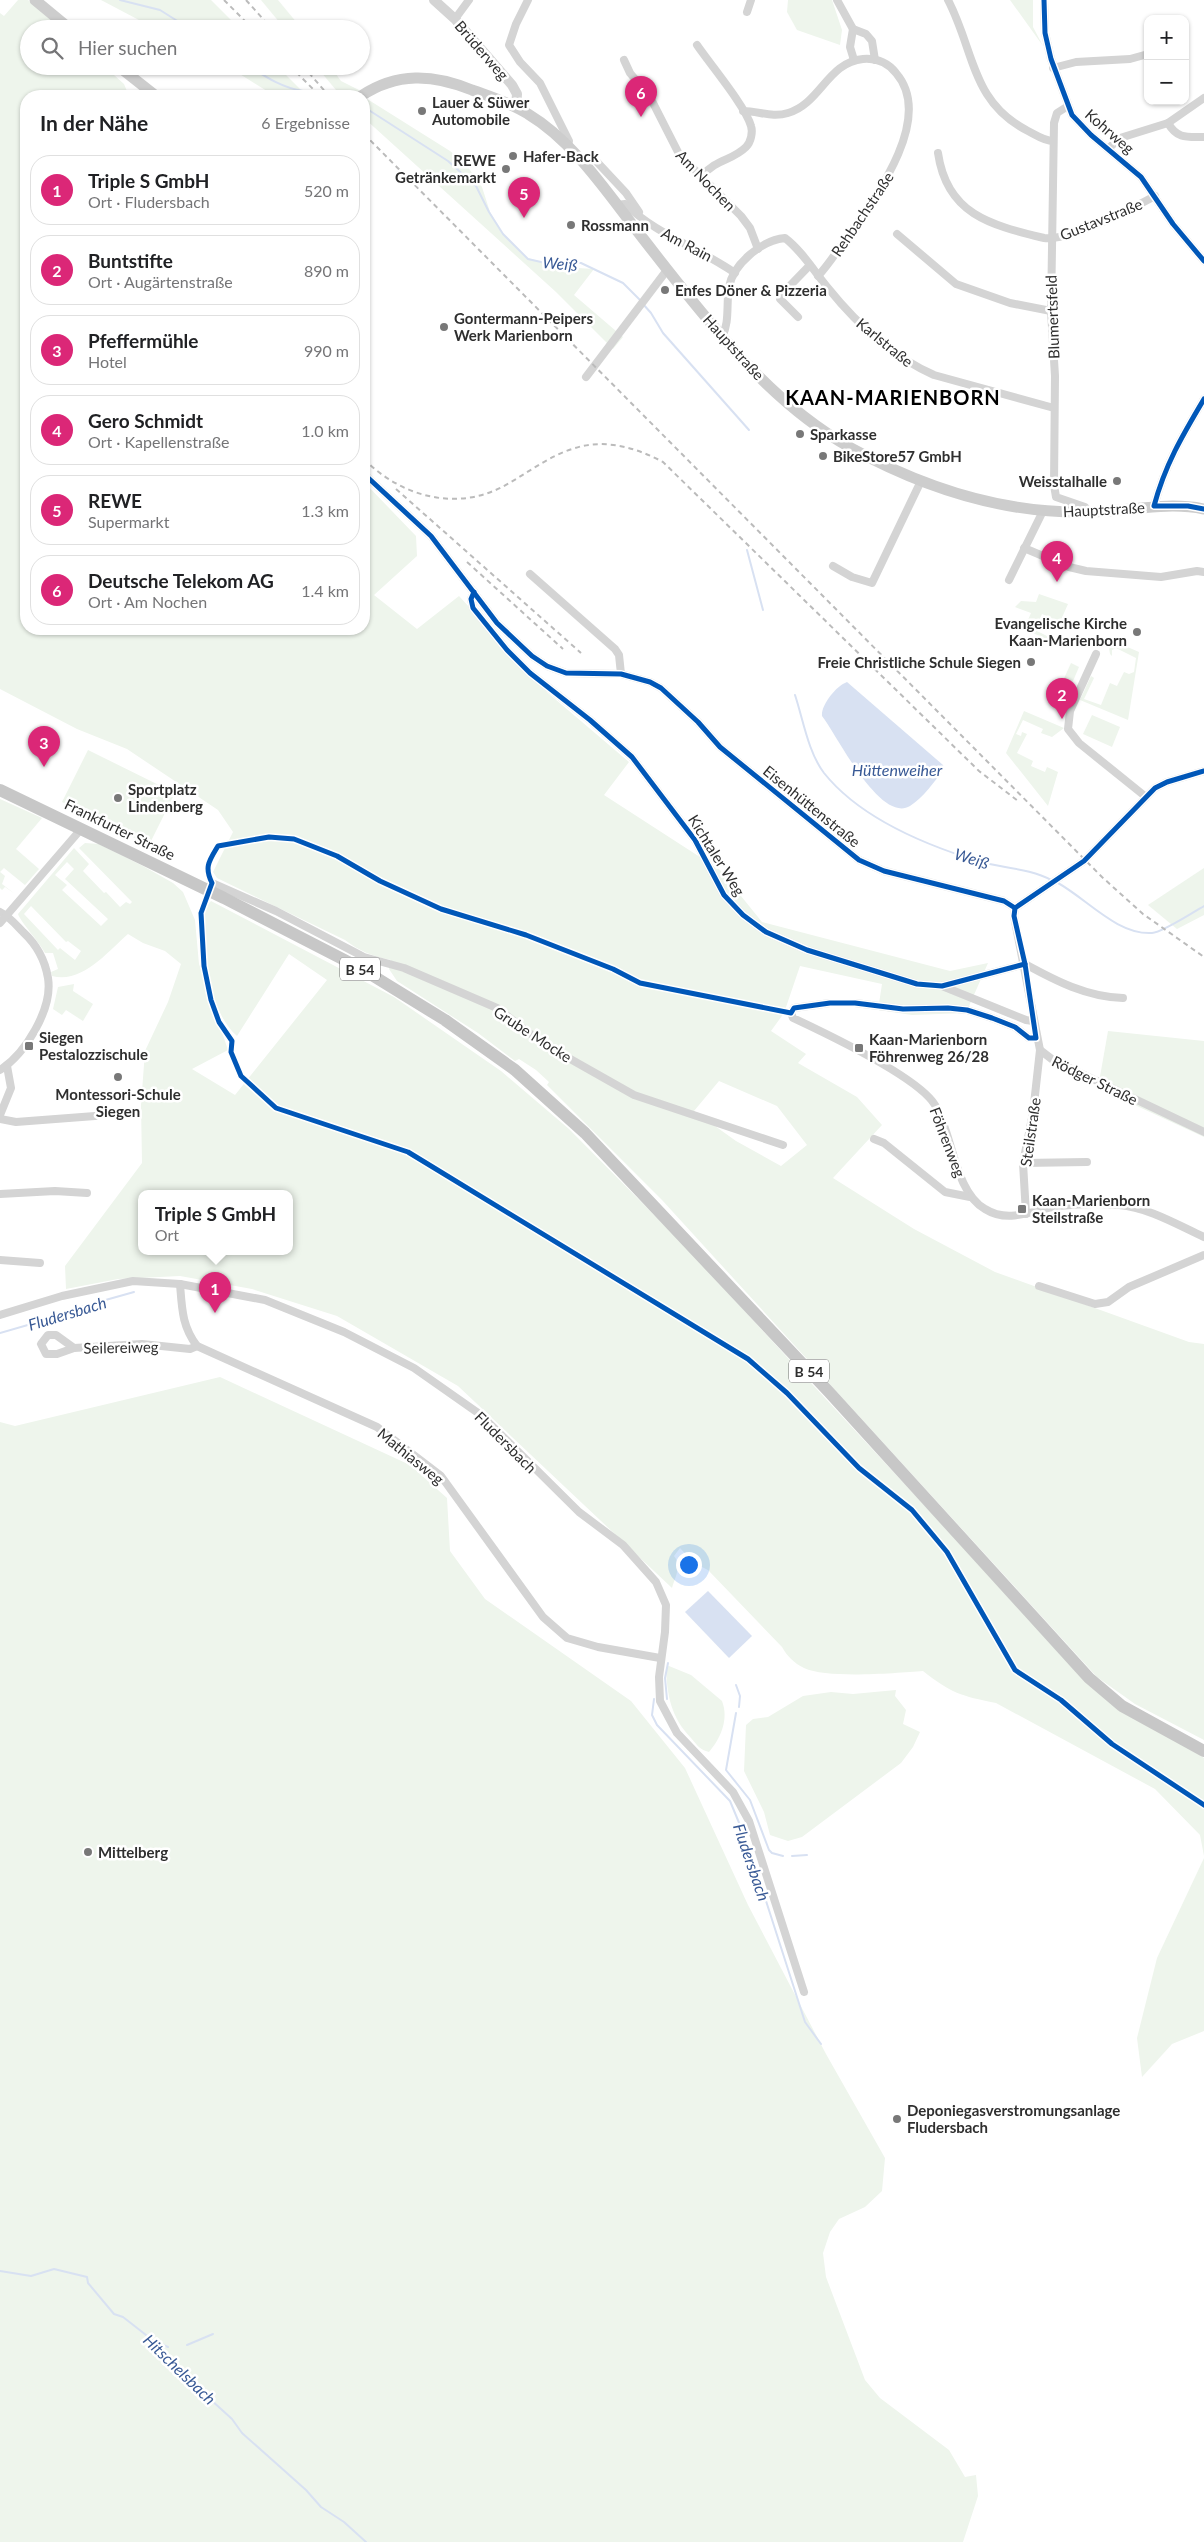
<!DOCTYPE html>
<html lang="de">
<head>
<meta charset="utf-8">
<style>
	:root { --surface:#fff; --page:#f2f2f2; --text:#202124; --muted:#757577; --line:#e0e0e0; --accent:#db2777 }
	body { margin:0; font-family:Lato,sans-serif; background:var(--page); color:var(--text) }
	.controls { position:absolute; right:15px; top:15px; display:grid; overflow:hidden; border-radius:10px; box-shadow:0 1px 4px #0004 }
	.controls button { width:45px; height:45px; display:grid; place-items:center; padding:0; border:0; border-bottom:1px solid var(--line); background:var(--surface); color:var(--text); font:25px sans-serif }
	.you { position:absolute; left:688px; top:1564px; width:18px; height:18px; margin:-12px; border:4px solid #fff; border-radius:50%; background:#1a73e8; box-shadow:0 0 0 8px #1a73e833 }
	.badge { display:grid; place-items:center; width:32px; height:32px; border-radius:50%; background:var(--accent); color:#fff; font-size:16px; font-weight:700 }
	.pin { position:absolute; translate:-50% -41px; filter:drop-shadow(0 1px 2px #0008) }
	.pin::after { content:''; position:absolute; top:26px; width:18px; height:15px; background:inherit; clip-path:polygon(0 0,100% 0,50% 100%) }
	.popup { position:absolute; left:138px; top:1190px; width:155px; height:65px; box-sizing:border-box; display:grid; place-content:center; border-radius:10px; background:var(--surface); filter:drop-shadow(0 1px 4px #0005); font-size:16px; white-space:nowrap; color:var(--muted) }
	.popup b { font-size:19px; color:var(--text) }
	.popup::after { content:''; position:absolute; left:50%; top:100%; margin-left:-10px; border:10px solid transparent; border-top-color:var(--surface) }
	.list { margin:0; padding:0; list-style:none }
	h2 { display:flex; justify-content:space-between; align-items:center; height:65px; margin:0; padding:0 20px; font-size:21px }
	h2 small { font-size:16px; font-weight:400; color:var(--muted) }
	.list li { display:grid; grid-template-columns:32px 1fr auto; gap:15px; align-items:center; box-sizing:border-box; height:70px; margin:0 10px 10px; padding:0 10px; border:1px solid var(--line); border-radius:20px }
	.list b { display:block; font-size:19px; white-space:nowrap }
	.list p { margin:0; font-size:16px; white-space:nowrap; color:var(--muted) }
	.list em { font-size:16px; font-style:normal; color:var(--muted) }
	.icon { flex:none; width:28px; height:28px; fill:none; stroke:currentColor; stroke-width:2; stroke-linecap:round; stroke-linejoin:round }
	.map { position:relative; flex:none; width:1204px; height:2542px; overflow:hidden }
	.search { position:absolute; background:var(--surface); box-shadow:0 1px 4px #0004; left:20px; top:20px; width:350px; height:55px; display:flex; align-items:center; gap:12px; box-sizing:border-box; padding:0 18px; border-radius:28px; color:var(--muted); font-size:19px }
	.panel { position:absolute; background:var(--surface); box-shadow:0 1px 4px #0004; left:20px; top:90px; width:350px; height:545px; border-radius:20px }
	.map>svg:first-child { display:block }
	.green { fill:#eef5ec; fill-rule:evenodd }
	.water { fill:#d8e1f2 }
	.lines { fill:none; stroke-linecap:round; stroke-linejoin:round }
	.stream { stroke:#d8e1f2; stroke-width:2 }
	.minor { stroke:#d4d4d4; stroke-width:8 }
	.tertiary { stroke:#d4d4d4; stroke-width:10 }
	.secondary { stroke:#cdcdcd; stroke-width:11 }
	.primary { stroke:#c7c7c7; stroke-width:12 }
	.rail { stroke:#bbb; stroke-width:2; stroke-dasharray:5 4; stroke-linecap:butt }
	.cycleway-casing { stroke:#fff; stroke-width:8 }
	.cycleway { stroke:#0057b8; stroke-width:5 }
	.poi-dot { fill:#787878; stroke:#fff; stroke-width:2 }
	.labels { text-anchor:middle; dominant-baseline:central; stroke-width:5; stroke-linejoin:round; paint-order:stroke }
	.shield { fill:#fff; stroke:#6d6d6d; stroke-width:1 }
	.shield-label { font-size:14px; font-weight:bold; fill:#2f2f2f }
	.street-label { font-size:15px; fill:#2f2f2f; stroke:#fff }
	.poi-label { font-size:15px; font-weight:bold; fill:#2f2f2f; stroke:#fff; text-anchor:start }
	.water-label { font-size:16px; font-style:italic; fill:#385995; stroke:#fff }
	.district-label { font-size:20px; font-weight:bold; letter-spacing:1px; fill:#000; stroke:#fff }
</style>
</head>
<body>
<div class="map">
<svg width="1204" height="2542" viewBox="0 0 1204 2542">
	<rect width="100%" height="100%" fill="#fff"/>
	<g class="green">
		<path d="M18,0H28L61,29H29V66H104L124,84L129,96H26V629H364V482L416,536L417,556L374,595L417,629L459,596L548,693L629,762L604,795L720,870L762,922L950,971L988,963L966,1013L912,1015L878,1010L882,984L800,966L784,1013L771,1031L806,1054L798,1063L857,1097L882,1125L833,1178L914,1229L995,1272L1189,1342L1204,1344V1740L1135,1704L1097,1677L662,1200L547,1085L549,1082L536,1070L519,1059L515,1061L478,1033L397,981L389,969L391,960C372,956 359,951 345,940L217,878L213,872L233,832L218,810L127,749L77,729L0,689V13L4,16ZM719,1081L777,1106L807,1145L781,1166L736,1141L694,1111Z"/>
		<polygon points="101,0 211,0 240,29 156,29"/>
		<polygon points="261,0 278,0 302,29 285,29"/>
		<polygon points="788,0 832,0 842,30 840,45 797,30 787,12"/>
		<polygon points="1010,0 1033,0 1033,27 1043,46"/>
		<polygon points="227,66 277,66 307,96 275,96"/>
		<polygon points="316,66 330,66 341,81 359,90 362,96 341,96"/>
		<polygon points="364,97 450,151 465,163 482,187 490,212 504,235 527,258 562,267 594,269 574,295 623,337 613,349 556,292 364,118"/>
		<polygon points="1039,594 1068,604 1060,622 1042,614 1035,630 1057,641 1055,643 1024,629 1031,613 1015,607 1021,601 1036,602"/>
		<polygon points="1116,642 1139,652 1128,720 1080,700 1091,676 1094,678 1084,699 1101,705 1110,683 1117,686 1124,672 1129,674 1134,672 1136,658 1116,648 1112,650 1112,656 1110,654 1109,648"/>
		<polygon points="1071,663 1079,667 1061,709 1052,705"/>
		<polygon points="1024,711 1064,728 1052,737 1041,733 1043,729 1023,720 1016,734 1021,736 1022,732 1027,734 1017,753 1033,761 1031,766 1045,772 1047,767 1058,772 1048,806 1006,753"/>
		<polygon points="1092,715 1120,727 1112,747 1083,734"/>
		<polygon points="88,750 175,793 149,845 62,802"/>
		<polygon points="0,799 42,818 16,849 39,869 25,885 4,868 0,872 5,876 2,884 15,894 5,887 2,890 0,888"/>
		<path d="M85,843L99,844L143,866L173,883L183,892L195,920L199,964L228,1050L192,1069L235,1095L327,980L289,954L237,1036C206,1009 205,948 204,909L211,901L394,997L501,1071L569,1129L677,1238L1072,1665L1204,1758V1856L1200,1835L1155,1789L996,1703C961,1696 951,1693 923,1671C896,1673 827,1679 804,1668C794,1663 787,1656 782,1647L708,1570L694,1563L680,1548L674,1556C682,1566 675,1577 672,1588L458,1386L337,1316L252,1289L180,1276L118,1279L66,1289L65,1266L142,1163L141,1105L145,1051L168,1002L181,964L165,951L143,943L128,934C108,951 83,984 52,976L51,972L58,969L53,953H45C40,943 20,921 18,914L74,848L89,864L83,871L104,893L106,892L120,907L126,902L130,904L132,902L79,848ZM67,862L74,869L65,879L108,919L101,926L62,890L67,885L55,875ZM31,906L66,942L68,941L81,951L75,960L60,948L58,950L24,914ZM141,1194H289V1252H141Z"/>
		<polygon points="1204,868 1204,915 1177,929 1148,905"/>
		<polygon points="74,984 73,991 93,1004 83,1021 66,1010 62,1015 53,1009 58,987"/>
		<polygon points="1108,1031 1204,1041 1204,1137 1098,1088"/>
		<polygon points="220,1377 410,1465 447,1498 450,1551 485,1599 631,1701 685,1768 748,1905 826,2054 885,2158 882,2191 865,2207 839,2219 830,2232 823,2253 826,2277 865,2380 880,2398 949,2450 965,2477 976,2475 978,2496 963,2542 0,2542 0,1422 15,1426"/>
		<path d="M669,1666L691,1675L722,1701C729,1719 721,1738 709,1752C700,1750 697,1745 691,1738C671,1717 667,1696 666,1667Z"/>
		<polygon points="896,1690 895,1696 906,1710 903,1724 920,1732 913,1747 901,1763 802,1837 788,1841 770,1835 764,1812 744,1771 746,1725 753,1719 768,1717 803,1696 831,1692 853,1694"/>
		<polygon points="1204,1858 1204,2031 1172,2044 1142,2077 1137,2038 1157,1958"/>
	</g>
	<g class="water">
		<path d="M847,682L943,765L944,769C935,781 923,798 910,806C880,824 837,735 822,716C821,705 836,686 847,682Z"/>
		<polygon points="708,1591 752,1636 729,1658 685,1612"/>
	</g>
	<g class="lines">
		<g class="stream">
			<polyline points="120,0 160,10 190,29"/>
			<path d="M249,66C266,77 282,88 303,91C317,93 334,89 346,96"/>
			<polyline points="364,107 448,161 476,186 489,212 503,234 528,259 554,265 568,262 581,263 623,283 640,300"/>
			<polyline points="643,304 651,313 663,333 749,430"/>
			<polyline points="747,550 763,610"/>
			<path d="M795,695C803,719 808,752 824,773C860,818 928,846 981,862C1004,868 1031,869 1051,880"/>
			<path d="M1058,883C1087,899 1117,935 1152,933C1161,933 1194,912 1204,906"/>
			<polyline points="0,1333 45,1320 70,1310 134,1292"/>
			<polyline points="736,1685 740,1696 739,1707"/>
			<polyline points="654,1699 652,1715 657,1725 730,1801 747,1842 805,2022 821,2044"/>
			<polyline points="667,1699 665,1678 668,1663"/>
			<polyline points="736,1713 726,1770 750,1800 769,1850 772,1853 783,1856"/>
			<polyline points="792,1856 807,1855"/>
			<polyline points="0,2271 31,2276 54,2269 87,2277 88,2283 114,2314 123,2317 155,2342 166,2359 232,2419 242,2433 306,2490 321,2507 344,2522 366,2542"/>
			<polyline points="156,2342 168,2347"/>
			<polyline points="187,2345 213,2334"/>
		</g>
		<g class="minor">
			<polyline points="528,0 516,24 509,45 520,62 540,83 569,141 568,146"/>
			<polyline points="837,0 853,29 866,34 872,41 875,60"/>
			<path d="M948,0C975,52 971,102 1028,131C1036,135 1044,141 1053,141"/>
			<polyline points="1044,0 1045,33 1051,59 1072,115 1091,135 1141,177 1173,224 1204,261"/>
			<polyline points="747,12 751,0"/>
			<polyline points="455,19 469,0"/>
			<polyline points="853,29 850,47 854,60"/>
			<path d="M697,45C710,64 746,107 751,126C753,132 751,142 746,147C732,161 717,158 701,177"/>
			<polyline points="624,60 630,73 650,97 679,154 741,216 750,228 758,249"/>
			<polyline points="1053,68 1076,62 1130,59 1148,54"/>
			<polyline points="1068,106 1057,113 1054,123 1051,311 1055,376 1054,485 1056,497 1085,507 1089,512"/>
			<path d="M743,111C759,111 772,118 788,113C820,104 828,62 863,59C876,58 888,63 896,73C934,117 878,194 852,230C841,245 831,262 818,276"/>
			<path d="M1168,123C1177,139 1187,137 1204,137"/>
			<polyline points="1109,148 1120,138 1168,123 1204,98"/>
			<path d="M938,153C947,215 991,225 1044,238C1070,241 1131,209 1155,196"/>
			<polyline points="597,162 626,193 639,212"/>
			<path d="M617,205L625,204C656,234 699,248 735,273"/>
			<polyline points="897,234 956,284 1010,303 1051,311"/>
			<polyline points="798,317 780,299 780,296 810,265"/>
			<path d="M722,337C730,322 726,304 729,287C733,264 762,240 785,238C802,251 814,271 828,288C857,324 891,356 934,375L1054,408"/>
			<polyline points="586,377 667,270"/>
			<polyline points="364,474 431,536 497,623 532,656 547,666 566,673 621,674 650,682 661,688 698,722 720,747 859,860 884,871 1004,901 1015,908"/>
			<path d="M1154,506C1165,465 1182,436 1204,399"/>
			<polyline points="1024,548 1069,567 1086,571 1161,577 1197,571 1204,572"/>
			<polyline points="833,566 852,577 872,583 921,481"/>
			<polyline points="530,574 615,649 619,655 621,674"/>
			<polyline points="1009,580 1043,511"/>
			<polyline points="474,592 471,599 473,608 507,650 530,673 590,720 632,757 695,840 724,895 743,915 766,932 807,950 917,984 942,986 1025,964"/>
			<polyline points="1096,654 1070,711 1068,729 1079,743 1146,797"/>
			<polyline points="1204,771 1167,782 1155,788 1084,861 1015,908 1014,916 1040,1050 1053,1060 1204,1132"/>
			<polyline points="208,890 212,883 276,911 364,957 404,968 497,1008 542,1043 634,1095 783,1145"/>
			<path d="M0,912C10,917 16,925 23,932C37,945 45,960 48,978C53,1009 25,1054 0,1070"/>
			<polyline points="0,923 82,828"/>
			<path d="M1025,964C1056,981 1087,997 1123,998"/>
			<polyline points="942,986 1026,1020 1033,1021"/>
			<path d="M1036,1038H1029L1015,1027L992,1018L967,1010L948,1008L903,1009L855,1003H830L794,1008L791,1013L793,1018C825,1033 918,1077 935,1105C953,1134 954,1191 985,1209C1009,1224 1033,1210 1058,1206C1077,1204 1099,1203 1119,1205C1147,1207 1178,1225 1204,1237"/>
			<polyline points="0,1115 11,1088 7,1066"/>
			<polyline points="0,1119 16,1122 95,1116"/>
			<polyline points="874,1139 884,1143 945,1192 970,1197"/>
			<polyline points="1023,1163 1087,1162"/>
			<polyline points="0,1194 55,1191 87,1193"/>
			<polyline points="1026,1214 1023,1163 1033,1113 1040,1050"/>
			<polyline points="0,1260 40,1263"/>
			<path d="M180,1284C182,1309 182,1326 197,1346L377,1427L441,1476L543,1617L567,1638L598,1647L660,1658"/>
			<polyline points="1039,1286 1095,1304 1108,1302 1129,1287 1204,1255"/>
			<polyline points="0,1315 62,1296 133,1281 180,1284 265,1300 344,1332 414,1368 481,1415 579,1512 623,1545 656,1582 666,1605 665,1632 659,1677 660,1701 677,1733 733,1792 749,1821 804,1992"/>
			<polygon points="48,1335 56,1335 74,1348 57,1354 46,1354 41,1344"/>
			<polyline points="74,1348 142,1344 190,1349 197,1346"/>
		</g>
		<polyline class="tertiary" points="434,0 455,19 512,85 517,94 516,107"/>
		<g class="secondary">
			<polyline points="35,0 70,29"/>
			<polyline points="118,66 156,96"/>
			<path d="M361,96C397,72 433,74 472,90C491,97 511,103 528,114C573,141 606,191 638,232C665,267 692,302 721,335C757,378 801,420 851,448C924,488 1003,514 1088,512C1127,512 1165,501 1204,509"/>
		</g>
		<polyline class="primary" points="0,790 224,898 362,969 445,1020 515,1070 585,1133 829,1392 1089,1678 1122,1706 1204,1751"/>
		<g class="rail">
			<polyline points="224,0 253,29"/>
			<polyline points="246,0 272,29"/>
			<polyline points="290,66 320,96"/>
			<polyline points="303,66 329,96"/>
			<polyline points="364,134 1102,877 1143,914 1204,957"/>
			<path d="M364,459C399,495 454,512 502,487C525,475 547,457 572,449C603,438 635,447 663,462L979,771L1018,801"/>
			<polyline points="396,489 581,653"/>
			<polyline points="467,562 563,649"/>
		</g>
		<defs>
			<g id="cycleway">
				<polyline points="1044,0 1045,33 1051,59 1072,115 1091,135 1141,177 1173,224 1204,261"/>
				<path d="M1204,399C1182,436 1165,465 1154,506H1188L1204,509"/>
				<polyline points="364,474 431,536 497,623 532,656 547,666 566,673 621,674 650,682 661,688 698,722 720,747 859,860 884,871 1004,901 1015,908"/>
				<polyline points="474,592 471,599 473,608 507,650 530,673 590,720 632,757 695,840 724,895 743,915 766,932 807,950 917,984 942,986 1025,964"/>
				<path d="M1204,771L1167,782L1155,788L1084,861L1015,908L1014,916L1025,964L1036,1038H1029L1015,1027L992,1018L967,1010L948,1008L903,1009L855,1003H830L794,1008L791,1013L640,983L613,969L526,935L441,909L380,881L337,856L294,839L269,837L218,846C209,861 204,867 212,883L201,913L204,966L211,1000L219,1022L232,1041L231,1052L241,1076L276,1108L408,1152L748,1359L787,1393L859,1468L912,1510L947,1552L1015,1670L1061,1700L1112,1744L1204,1805"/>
			</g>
		</defs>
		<use href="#cycleway" class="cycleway-casing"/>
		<use href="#cycleway" class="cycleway"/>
	</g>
	<g class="poi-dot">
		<circle cx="422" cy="111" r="5"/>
		<circle cx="513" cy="156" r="5"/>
		<circle cx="506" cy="169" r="5"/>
		<circle cx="571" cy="225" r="5"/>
		<circle cx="665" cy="290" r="5"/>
		<circle cx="444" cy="327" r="5"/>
		<circle cx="800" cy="434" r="5"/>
		<circle cx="823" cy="456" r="5"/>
		<circle cx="1117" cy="481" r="5"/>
		<circle cx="1137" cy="632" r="5"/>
		<circle cx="1031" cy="662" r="5"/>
		<circle cx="118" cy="798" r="5"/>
		<rect x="24" y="1041" width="10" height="10" rx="2.5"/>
		<rect x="854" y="1043" width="10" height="10" rx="2.5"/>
		<circle cx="118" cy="1077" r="5"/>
		<rect x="1017" y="1204" width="10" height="10" rx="2.5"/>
		<circle cx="88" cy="1852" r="5"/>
		<circle cx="897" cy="2119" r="5"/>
	</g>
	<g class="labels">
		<g class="shield">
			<rect x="340" y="957.5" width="40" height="23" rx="4"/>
			<rect x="789" y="1359.5" width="40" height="23" rx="4"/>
		</g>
		<g class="shield-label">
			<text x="360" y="969">B 54</text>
			<text x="809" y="1371">B 54</text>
		</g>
		<g class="street-label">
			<text transform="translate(482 50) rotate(49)">Brüderweg</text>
			<text transform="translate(1110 131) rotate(41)">Kohrweg</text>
			<text transform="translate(706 180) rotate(46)">Am Nochen</text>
			<text transform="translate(862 214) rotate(-56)">Rehbachstraße</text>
			<text transform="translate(1101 219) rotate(-22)">Gustavstraße</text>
			<text transform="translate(687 244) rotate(28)">Am Rain</text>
			<text transform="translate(1052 317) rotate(-92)">Blumertsfeld</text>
			<text transform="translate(885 342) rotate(39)">Karlstraße</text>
			<text transform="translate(734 347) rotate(48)">Hauptstraße</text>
			<text transform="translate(1104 509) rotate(-3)">Hauptstraße</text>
			<text transform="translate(812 806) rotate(39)">Eisenhüttenstraße</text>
			<text transform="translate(120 829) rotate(26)">Frankfurter Straße</text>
			<text transform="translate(717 855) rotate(58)">Kichtaler Weg</text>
			<text transform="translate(533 1034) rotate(33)">Grube Mocke</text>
			<text transform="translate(1095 1080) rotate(26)">Rödger Straße</text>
			<text transform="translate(1030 1132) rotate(-82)">Steilstraße</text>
			<text transform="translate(948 1142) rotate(69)">Föhrenweg</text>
			<text transform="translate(121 1347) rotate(-1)">Seilereiweg</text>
			<text transform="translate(506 1442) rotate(45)">Fludersbach</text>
			<text transform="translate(411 1456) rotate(39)">Mathiasweg</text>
		</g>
		<g class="poi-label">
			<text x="432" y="102">Lauer &amp; Süwer<tspan x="432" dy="17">Automobile</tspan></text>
			<text x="523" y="156">Hafer-Back</text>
			<text x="496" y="160" text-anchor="end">REWE<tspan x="496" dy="17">Getränkemarkt</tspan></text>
			<text x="581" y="225">Rossmann</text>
			<text x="675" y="290">Enfes Döner &amp; Pizzeria</text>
			<text x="454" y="318">Gontermann-Peipers<tspan x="454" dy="17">Werk Marienborn</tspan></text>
			<text x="810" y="434">Sparkasse</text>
			<text x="833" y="456">BikeStore57 GmbH</text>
			<text x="1107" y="481" text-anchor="end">Weisstalhalle</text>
			<text x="1127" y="623" text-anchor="end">Evangelische Kirche<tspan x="1127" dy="17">Kaan-Marienborn</tspan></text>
			<text x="1021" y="662" text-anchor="end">Freie Christliche Schule Siegen</text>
			<text x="128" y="789">Sportplatz<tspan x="128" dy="17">Lindenberg</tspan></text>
			<text x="39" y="1037">Siegen<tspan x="39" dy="17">Pestalozzischule</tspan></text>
			<text x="869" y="1039">Kaan-Marienborn<tspan x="869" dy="17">Föhrenweg 26/28</tspan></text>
			<text x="118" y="1094" text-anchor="middle">Montessori-Schule<tspan x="118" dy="17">Siegen</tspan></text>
			<text x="1032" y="1200">Kaan-Marienborn<tspan x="1032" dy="17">Steilstraße</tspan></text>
			<text x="98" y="1852">Mittelberg</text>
			<text x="907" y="2110">Deponiegasverstromungsanlage<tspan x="907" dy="17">Fludersbach</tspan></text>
		</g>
		<g class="water-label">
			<text transform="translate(560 263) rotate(5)">Weiß</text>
			<text x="897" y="769">Hüttenweiher</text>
			<text transform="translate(972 858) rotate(17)">Weiß</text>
			<text transform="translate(67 1313) rotate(-17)">Fludersbach</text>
			<text transform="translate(752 1862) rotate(71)">Fludersbach</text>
			<text transform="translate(180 2369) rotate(44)">Hitschelsbach</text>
		</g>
		<g class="district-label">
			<text x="893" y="397">KAAN-MARIENBORN</text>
		</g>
	</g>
</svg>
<div class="controls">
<button>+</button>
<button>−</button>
</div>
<div class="you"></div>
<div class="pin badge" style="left:215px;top:1313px">1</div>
<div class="popup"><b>Triple S GmbH</b>Ort</div>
<div class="pin badge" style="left:1062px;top:719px">2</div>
<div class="pin badge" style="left:44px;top:767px">3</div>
<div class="pin badge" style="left:1057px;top:582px">4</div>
<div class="pin badge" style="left:524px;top:218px">5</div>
<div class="pin badge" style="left:641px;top:117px">6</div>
<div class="search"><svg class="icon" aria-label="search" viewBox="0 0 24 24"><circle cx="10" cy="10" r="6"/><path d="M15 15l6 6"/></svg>Hier suchen</div>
<section class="panel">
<h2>In der Nähe<small>6 Ergebnisse</small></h2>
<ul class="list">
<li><span class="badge">1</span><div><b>Triple S GmbH</b><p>Ort · Fludersbach</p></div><em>520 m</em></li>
<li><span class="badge">2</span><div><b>Buntstifte</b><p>Ort · Augärtenstraße</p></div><em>890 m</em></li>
<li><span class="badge">3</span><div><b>Pfeffermühle</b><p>Hotel</p></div><em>990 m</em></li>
<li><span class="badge">4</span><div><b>Gero Schmidt</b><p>Ort · Kapellenstraße</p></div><em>1.0 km</em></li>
<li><span class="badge">5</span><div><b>REWE</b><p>Supermarkt</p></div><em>1.3 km</em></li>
<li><span class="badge">6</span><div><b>Deutsche Telekom AG</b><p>Ort · Am Nochen</p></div><em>1.4 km</em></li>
</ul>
</section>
</div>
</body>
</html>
